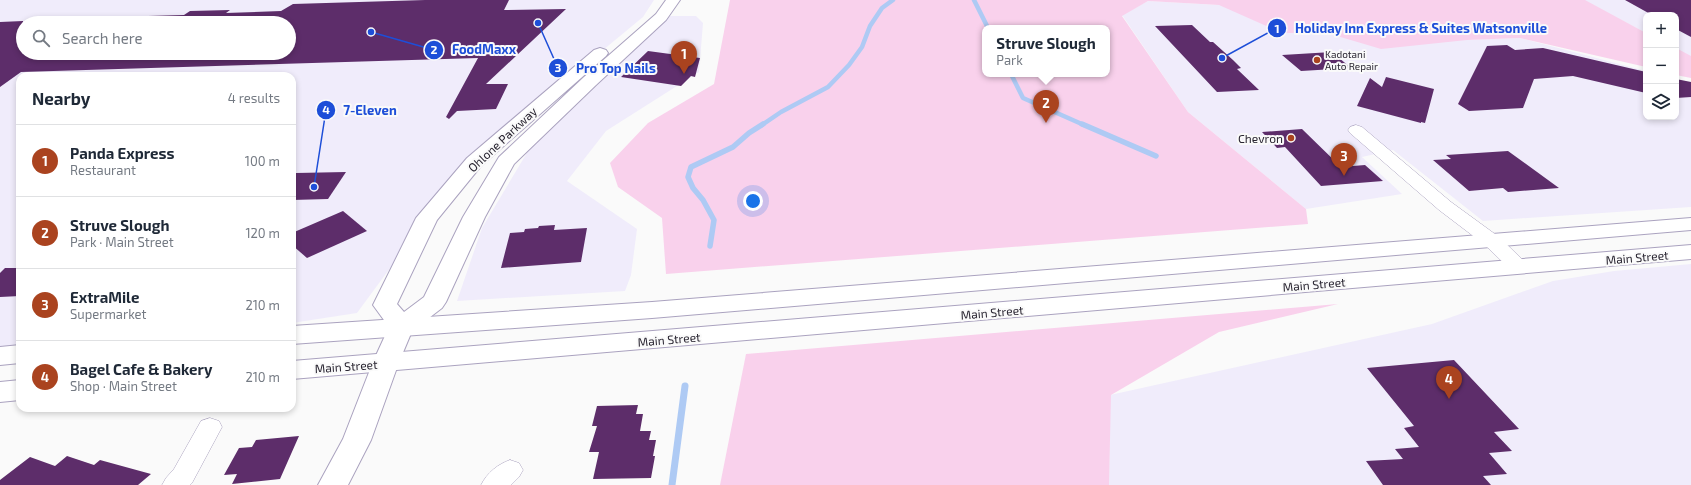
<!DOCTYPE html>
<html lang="en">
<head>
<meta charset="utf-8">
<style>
	:root { --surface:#fff; --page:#f6f6f7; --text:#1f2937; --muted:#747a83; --line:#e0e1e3; --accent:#aa431f }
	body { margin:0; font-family:"Exo 2",sans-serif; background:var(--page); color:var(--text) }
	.controls { position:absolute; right:12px; top:12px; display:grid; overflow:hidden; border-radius:8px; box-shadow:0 2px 6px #0003 }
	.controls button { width:36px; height:36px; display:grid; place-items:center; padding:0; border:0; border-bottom:1px solid var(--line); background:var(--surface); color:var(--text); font:20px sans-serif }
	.you { position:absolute; left:753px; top:201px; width:14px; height:14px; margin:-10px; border:3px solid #fff; border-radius:50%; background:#1a73e8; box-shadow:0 0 0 6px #1a73e833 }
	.badge { display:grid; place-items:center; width:26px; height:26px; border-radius:50%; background:var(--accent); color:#fff; font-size:13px; font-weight:700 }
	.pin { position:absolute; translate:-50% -33px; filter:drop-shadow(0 1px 2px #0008) }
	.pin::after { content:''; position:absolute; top:21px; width:14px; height:12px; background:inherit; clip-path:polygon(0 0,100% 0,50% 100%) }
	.popup { position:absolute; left:982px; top:25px; width:128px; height:52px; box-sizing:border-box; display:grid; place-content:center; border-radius:8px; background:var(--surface); filter:drop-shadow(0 1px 3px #0005); font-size:13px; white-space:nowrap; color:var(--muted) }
	.popup b { font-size:15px; color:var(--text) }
	.popup::after { content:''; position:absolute; left:50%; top:100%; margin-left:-8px; border:8px solid transparent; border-top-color:var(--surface) }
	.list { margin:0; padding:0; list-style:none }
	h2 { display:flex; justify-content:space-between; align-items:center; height:52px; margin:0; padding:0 16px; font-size:17px }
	h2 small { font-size:13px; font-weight:400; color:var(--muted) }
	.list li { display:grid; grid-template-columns:26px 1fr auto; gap:12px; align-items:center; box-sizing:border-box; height:72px; padding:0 16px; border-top:1px solid var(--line) }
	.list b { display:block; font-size:15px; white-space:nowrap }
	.list p { margin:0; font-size:13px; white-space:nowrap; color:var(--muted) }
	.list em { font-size:13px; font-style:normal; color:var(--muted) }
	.icon { flex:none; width:22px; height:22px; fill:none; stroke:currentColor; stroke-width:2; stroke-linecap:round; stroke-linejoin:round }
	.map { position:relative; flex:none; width:1691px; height:485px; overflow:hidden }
	.search { position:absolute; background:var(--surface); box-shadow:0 2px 6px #0003; left:16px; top:16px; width:280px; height:44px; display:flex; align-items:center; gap:10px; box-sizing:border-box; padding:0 14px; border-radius:22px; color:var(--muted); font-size:15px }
	.panel { position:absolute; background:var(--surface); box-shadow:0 2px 6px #0003; left:16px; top:72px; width:280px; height:340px; border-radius:12px }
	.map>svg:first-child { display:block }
	.built { fill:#f0ecfb; fill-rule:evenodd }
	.green { fill:#f9d1ec; fill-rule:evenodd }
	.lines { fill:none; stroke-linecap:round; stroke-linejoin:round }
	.stream-far2 { stroke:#aecaf4; stroke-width:4.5 }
	.stream-far1 { stroke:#aecaf4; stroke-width:5.5 }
	.stream { stroke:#aecaf4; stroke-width:7 }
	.building { fill:#5d2d6a }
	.street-casing { stroke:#aaa2bf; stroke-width:1 }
	.secondary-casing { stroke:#aaa2bf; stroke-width:2 }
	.primary-casing { stroke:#aaa2bf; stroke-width:2 }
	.street { fill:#fff; fill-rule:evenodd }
	.secondary { fill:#fff; fill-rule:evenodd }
	.primary { fill:#fff; fill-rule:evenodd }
	.poi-dot { fill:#aa431f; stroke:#fafafa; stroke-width:1.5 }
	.labels { text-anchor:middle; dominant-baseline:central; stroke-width:4; stroke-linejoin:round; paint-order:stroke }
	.far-poi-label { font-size:10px; fill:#292531; stroke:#fafafa; text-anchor:start }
	.poi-label { font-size:12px; fill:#292531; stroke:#fafafa; text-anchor:end }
	.street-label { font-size:12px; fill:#292531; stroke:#fafafa }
	.leader { fill:none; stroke:#1d4ed8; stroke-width:1.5 }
	.callout-dot { fill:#1d4ed8; stroke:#fafafa; stroke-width:1.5 }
	.mark-label { font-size:12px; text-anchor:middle; font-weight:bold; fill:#fff }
	.callout-label { font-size:13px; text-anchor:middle; font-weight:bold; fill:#1d4ed8; stroke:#fafafa; stroke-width:4; stroke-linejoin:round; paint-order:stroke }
</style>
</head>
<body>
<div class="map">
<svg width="1691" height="485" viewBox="0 0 1691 485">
	<rect width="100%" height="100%" fill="#fafafa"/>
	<g class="built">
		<path d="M0,0H654L643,17L568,79L427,218L357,313L292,323V76H20V354L0,356ZM23,23H289V53H23Z"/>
		<polygon points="1583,0 1691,0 1691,57 1676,49 1676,15 1646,15 1646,33"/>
		<polygon points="1148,1 1236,6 1467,40 1520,38 1646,71 1646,117 1676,117 1676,79 1691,83 1691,207 1483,221 1393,150 1362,157 1402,194 1306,209 1188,112 1122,15"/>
		<polygon points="670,16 696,16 703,23 699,72 606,131 567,181 637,229 631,275 625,291 457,301 482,228 528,151"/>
		<polygon points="1691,264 1691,485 1109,485 1110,395 1432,324 1553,281 1614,271"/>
	</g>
	<g class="green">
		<path d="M730,0H1585L1646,33V67L1520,38L1467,40L1381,49L1327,33H1282L1219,5L1148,1L1122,16L1188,112L1306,209L1308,224L666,274L662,218L618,187L610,163L648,123L714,84ZM985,28H1107V74H985Z"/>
		<polygon points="1676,48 1691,56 1691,78 1676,75"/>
		<polygon points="1338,304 1219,332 1111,395 1109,485 720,485 746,354"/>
	</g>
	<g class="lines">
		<g class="stream-far2">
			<polyline points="974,0 988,28"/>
			<polyline points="1011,74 1023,98 1084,125"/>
			<polyline points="762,125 781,112 828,87 849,65 862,47 870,26 882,8 893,0"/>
		</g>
		<g class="stream-far1">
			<polyline points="1082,124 1156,156"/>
			<polyline points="710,246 714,220 703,200 693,188 688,177 691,167 733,147 749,133 763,124"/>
		</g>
		<polyline class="stream" points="672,485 685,386"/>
	</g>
	<g class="building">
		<polygon points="425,0 509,0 504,10 566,9 486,84 508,84 496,109 457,111 449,119 446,117 478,58 21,72 0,87 0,22 23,21 23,53 289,53 289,23 103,23 112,17 184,15 190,11 230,10 226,13 281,11 293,4"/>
		<polygon points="1625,0 1691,0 1691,37 1676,29 1676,15 1652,15"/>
		<polygon points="1192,25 1210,42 1213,42 1233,60 1241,68 1237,69 1259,90 1217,92 1155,26"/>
		<polygon points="1507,45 1515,50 1543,48 1646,72 1646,93 1573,76 1534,79 1523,108 1469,111 1458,104 1487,46"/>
		<polygon points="648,51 700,58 695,77 691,76 681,86 621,77"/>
		<polygon points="1332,52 1351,68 1301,71 1282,55"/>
		<polygon points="1386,77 1434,89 1425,123 1421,122 1421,123 1357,106 1370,78 1382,87"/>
		<polygon points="1676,79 1691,82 1691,97 1676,98"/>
		<polygon points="1302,129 1341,167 1365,165 1383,181 1321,186 1285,147 1277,148 1262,132"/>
		<polygon points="1508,151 1559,188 1508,192 1503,188 1469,191 1433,160 1451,159 1446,155"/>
		<polygon points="346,172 328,199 292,200 292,179 296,173"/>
		<polygon points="343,211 367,231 307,258 292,245 292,233"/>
		<polygon points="555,225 554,230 587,228 581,262 501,268 510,233 524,232 525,229 538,228 539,226"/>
		<polygon points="5,268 20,268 20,296 0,297 0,273"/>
		<polygon points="1454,360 1519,429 1494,432 1512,451 1489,453 1507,474 1483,476 1491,485 1383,485 1366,461 1403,459 1395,449 1419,447 1404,428 1414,426 1367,368"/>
		<polygon points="638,405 636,414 643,414 640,431 651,431 649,440 656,440 653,456 655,456 651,478 593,479 599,452 589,452 597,426 592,426 597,406"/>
		<polygon points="299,436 280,479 232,484 237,474 224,475 239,448 252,447 256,440"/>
		<polygon points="67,456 94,465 100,460 151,474 138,485 0,485 0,480 30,457 55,466"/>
	</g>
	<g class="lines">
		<defs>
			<g id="street">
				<polygon points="1356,125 1362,127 1451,202 1499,237 1526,263 1529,267 1526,271 1519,273 1512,271 1485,245 1439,210 1350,133 1348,130 1350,127"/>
				<polygon points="210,418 219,421 222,427 192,483 190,485 162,485 166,478 174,469 201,421"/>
				<path d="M510,460L519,463L523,470L519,477L511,485H481C487,473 498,464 510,460Z"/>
			</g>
			<polygon id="secondary" points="666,0 680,0 666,20 596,85 514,164 485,217 446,302 442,308 412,331 399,362 371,440 348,485 318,485 343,439 373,362 389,327 373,305 416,218 467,158 594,50 600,48 606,50 608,53 606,56 481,166 437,220 397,304 404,312 424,297 463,217 499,157 584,77 656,14"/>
			<g id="primary">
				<polygon points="1691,218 1691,230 652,318 292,344 292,326 652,302"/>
				<polygon points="1691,245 1691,259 292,379 292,361"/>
				<polygon points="20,345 20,363 0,365 0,347"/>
				<polygon points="20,380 20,400 0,402 0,382"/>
			</g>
		</defs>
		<use href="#street" class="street-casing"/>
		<use href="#secondary" class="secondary-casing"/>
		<use href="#primary" class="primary-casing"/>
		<use href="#street" class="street"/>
		<use href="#secondary" class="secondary"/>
		<use href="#primary" class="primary"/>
	</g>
	<g class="poi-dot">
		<circle cx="1317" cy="60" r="4"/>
		<circle cx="1291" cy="138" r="4"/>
	</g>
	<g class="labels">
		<g class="far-poi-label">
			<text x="1325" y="54">Kadotani<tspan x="1325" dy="12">Auto Repair</tspan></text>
		</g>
		<g class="poi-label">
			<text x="1283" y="138">Chevron</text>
		</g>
		<g class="street-label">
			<text transform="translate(502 139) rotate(-43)">Ohlone Parkway</text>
			<text transform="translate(1637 257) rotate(-5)">Main Street</text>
			<text transform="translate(1314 284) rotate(-5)">Main Street</text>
			<text transform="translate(992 312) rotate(-5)">Main Street</text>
			<text transform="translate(669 339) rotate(-5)">Main Street</text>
			<text transform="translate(346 366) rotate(-4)">Main Street</text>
		</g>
	</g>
	<path class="leader" d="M1222 58L1277 28M371 32L434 50M538 23L558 68M314 187L326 110"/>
	<g class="callout-dot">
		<circle cx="1222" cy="58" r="4"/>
		<circle cx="371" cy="32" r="4"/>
		<circle cx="538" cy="23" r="4"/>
		<circle cx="314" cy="187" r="4"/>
		<circle cx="1277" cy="28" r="10"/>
		<circle cx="434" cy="50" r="10"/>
		<circle cx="558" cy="68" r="10"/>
		<circle cx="326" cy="110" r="10"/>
	</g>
	<g class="mark-label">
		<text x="1277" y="33">1</text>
		<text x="434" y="54">2</text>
		<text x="558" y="72">3</text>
		<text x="326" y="114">4</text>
	</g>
	<g class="callout-label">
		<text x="1421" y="33">Holiday Inn Express &amp; Suites Watsonville</text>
		<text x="484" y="54">FoodMaxx</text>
		<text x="616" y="73">Pro Top Nails</text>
		<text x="370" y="115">7-Eleven</text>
	</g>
</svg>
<div class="controls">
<button>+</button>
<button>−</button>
<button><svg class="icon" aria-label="layers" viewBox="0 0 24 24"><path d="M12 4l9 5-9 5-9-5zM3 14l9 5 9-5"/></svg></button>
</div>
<div class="you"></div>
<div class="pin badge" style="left:684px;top:74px">1</div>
<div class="pin badge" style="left:1046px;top:123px">2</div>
<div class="popup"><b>Struve Slough</b>Park</div>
<div class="pin badge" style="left:1344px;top:176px">3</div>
<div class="pin badge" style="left:1449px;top:399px">4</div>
<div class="search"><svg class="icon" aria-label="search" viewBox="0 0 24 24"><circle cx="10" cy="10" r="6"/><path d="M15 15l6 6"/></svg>Search here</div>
<section class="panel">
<h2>Nearby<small>4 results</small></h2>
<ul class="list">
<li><span class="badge">1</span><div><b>Panda Express</b><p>Restaurant</p></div><em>100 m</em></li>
<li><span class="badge">2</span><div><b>Struve Slough</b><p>Park · Main Street</p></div><em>120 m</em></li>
<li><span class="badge">3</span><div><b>ExtraMile</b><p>Supermarket</p></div><em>210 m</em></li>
<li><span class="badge">4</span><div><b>Bagel Cafe &amp; Bakery</b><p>Shop · Main Street</p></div><em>210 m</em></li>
</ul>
</section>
</div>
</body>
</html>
